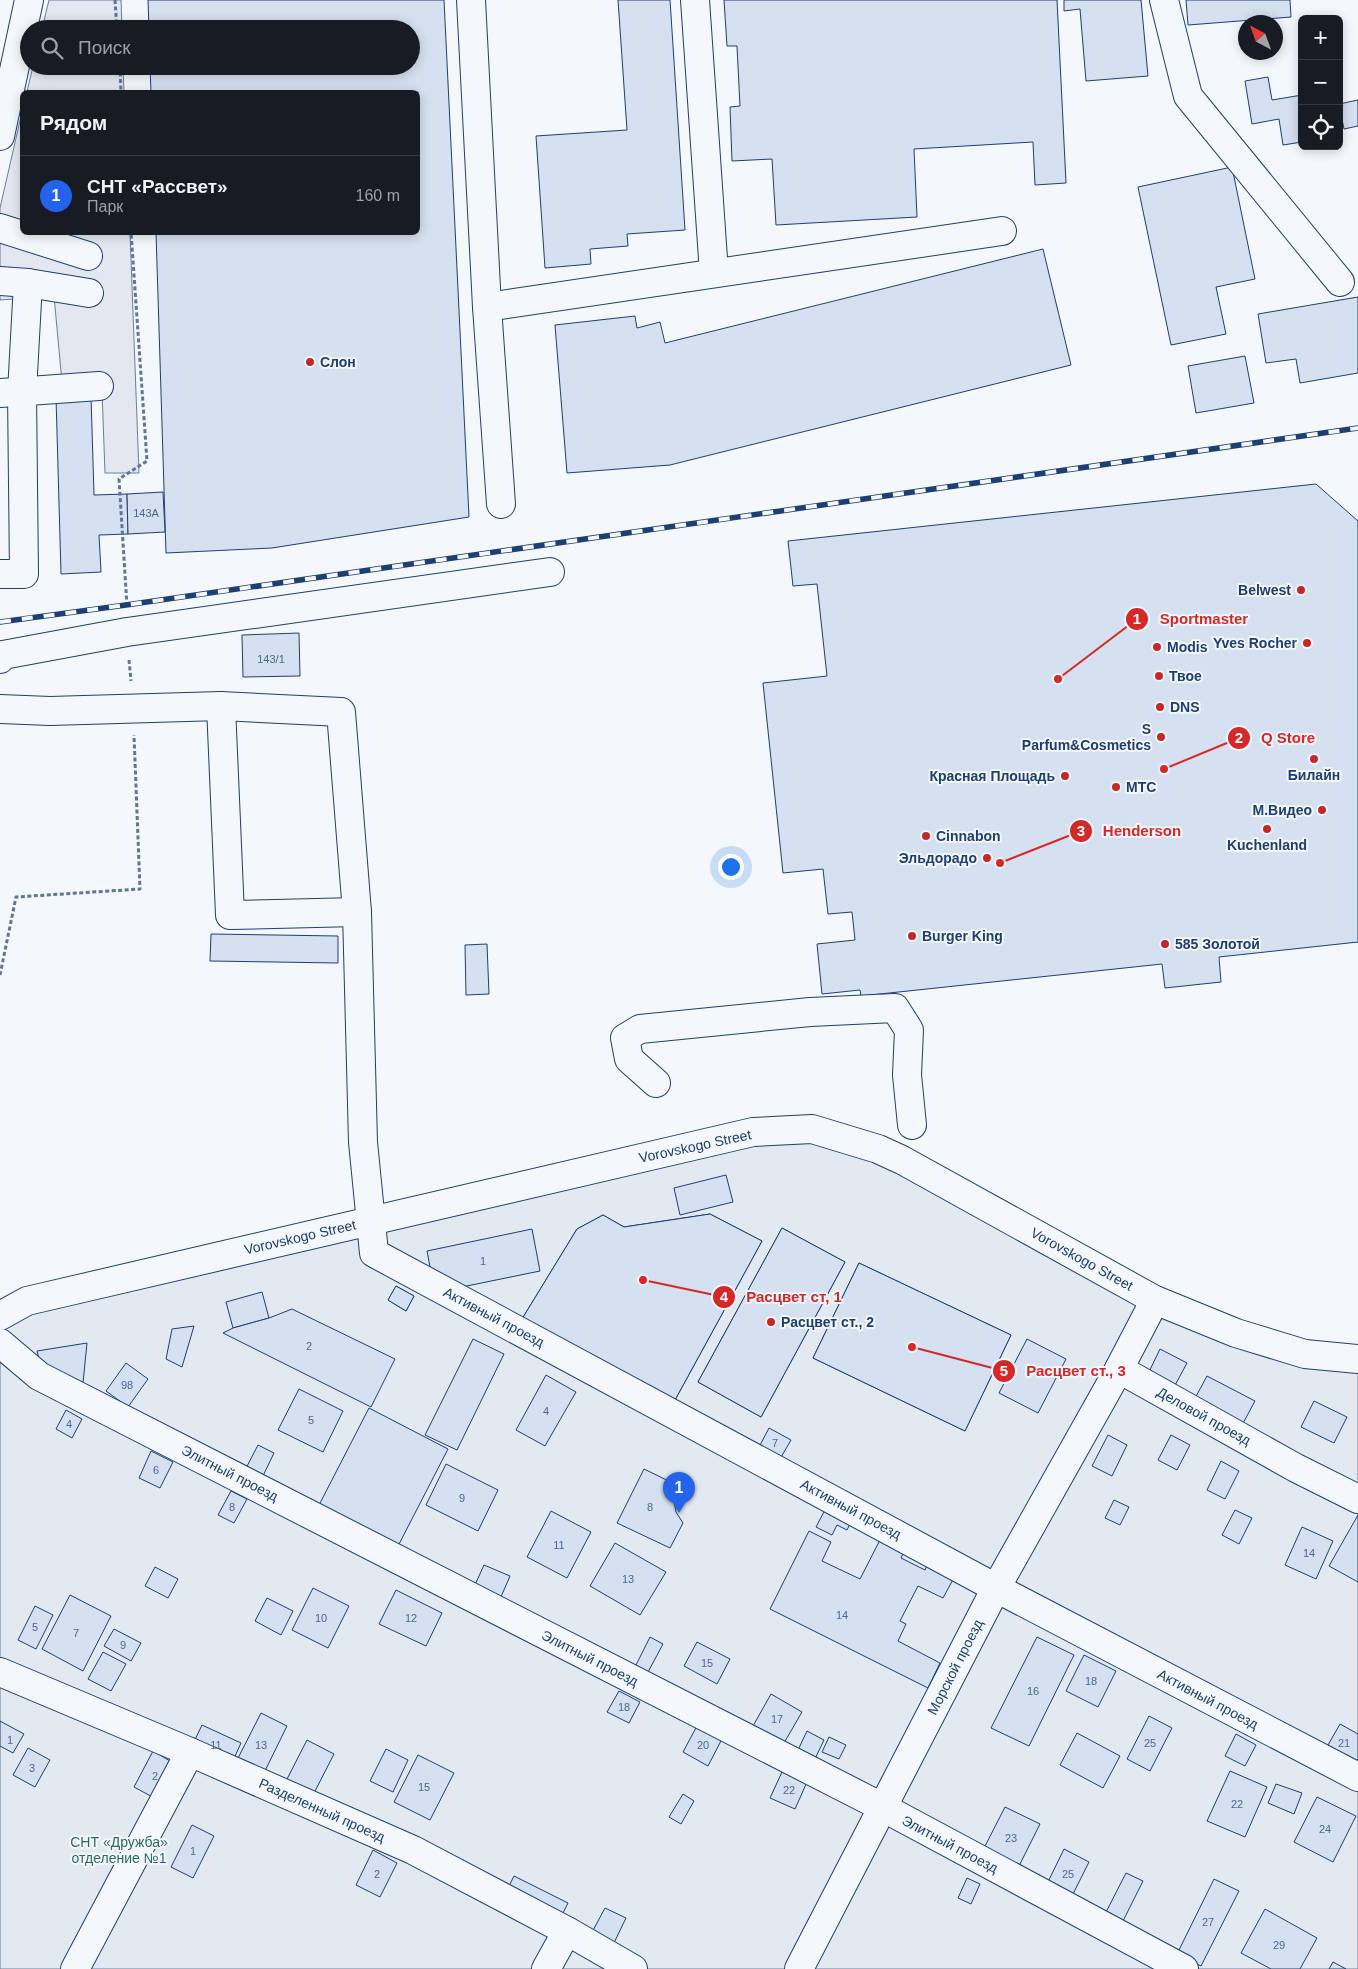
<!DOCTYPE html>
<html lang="ru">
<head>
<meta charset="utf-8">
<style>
	:root { --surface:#171b24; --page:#20242c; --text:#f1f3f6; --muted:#9ea1a6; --line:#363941; --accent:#2563eb }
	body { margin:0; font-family:Helvetica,sans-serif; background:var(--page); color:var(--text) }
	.controls { position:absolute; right:15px; top:15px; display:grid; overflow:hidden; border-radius:8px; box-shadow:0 2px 12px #0003 }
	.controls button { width:45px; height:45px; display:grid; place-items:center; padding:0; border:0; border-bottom:1px solid var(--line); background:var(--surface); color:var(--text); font:25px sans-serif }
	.compass { position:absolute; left:1238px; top:15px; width:45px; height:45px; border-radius:50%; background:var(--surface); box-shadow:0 2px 12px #0003; rotate:319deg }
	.you { position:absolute; left:730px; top:866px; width:18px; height:18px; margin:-12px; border:4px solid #fff; border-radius:50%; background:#1a73e8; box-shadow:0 0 0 8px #1a73e833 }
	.badge { display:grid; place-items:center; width:32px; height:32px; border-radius:50%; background:var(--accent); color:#fff; font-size:16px; font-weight:700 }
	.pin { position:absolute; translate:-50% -41px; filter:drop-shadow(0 1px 2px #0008) }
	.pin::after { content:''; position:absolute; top:26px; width:18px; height:15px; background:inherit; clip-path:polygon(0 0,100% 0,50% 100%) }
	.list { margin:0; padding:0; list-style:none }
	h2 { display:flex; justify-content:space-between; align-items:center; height:65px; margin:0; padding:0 20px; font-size:21px }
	h2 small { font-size:16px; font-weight:400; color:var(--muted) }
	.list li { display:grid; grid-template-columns:32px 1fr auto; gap:15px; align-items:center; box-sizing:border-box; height:80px; padding:0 20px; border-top:1px solid var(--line) }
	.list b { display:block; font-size:19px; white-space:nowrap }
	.list p { margin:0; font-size:16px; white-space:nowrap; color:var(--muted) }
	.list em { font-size:16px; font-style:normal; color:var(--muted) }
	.icon { flex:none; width:28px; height:28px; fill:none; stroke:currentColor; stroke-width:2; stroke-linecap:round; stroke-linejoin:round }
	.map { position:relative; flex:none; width:1358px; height:1969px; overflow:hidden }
	.search { position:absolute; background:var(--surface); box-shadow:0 2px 12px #0003; left:20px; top:20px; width:400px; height:55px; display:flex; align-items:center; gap:12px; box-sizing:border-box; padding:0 18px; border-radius:28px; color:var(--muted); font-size:19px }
	.panel { position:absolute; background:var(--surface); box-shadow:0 2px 12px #0003; left:20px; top:90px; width:400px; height:145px; border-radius:8px }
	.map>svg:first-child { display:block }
	.green { fill:#e3e9f0; stroke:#687fa3 }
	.parking { fill:#e3e8f0; stroke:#687fa3 }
	.building { fill:#d5e0f0; stroke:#1d3f73 }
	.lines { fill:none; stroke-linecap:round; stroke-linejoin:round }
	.minor-casing { stroke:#1d3f73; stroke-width:30 }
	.major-casing { stroke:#1d3f73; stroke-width:30 }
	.path { stroke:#5e769c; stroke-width:3; stroke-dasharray:4 2.5; stroke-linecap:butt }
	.minor { stroke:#f4f7fb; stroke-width:28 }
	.major { stroke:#f4f7fb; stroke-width:28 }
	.rail-casing { stroke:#1d3f73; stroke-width:5.5 }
	.rail { stroke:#f4f7fb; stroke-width:4; stroke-dasharray:11; stroke-linecap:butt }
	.poi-dot { fill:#c62828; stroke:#f4f7fb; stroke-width:2 }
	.labels { text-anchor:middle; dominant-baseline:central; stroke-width:4; stroke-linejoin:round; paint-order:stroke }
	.number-label { font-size:11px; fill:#4b6792 }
	.poi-label { font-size:14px; font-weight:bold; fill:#1d3f73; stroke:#f4f7fb; text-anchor:start }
	.street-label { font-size:14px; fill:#1d3f73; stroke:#f4f7fb }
	.park-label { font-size:14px; fill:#2c6c60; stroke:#f4f7fb }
	.leader { fill:none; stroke:#d62828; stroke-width:2 }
	.callout-dot { fill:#d62828; stroke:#f4f7fb; stroke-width:2 }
	.mark-label { font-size:15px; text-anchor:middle; font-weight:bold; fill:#fff }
	.callout-label { font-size:15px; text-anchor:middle; font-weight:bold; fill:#d62828; stroke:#f4f7fb; stroke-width:4; stroke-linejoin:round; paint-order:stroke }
</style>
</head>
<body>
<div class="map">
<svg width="1358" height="1969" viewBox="0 0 1358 1969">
	<rect width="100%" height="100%" fill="#f4f7fb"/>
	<polygon class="green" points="812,1129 1155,1300 1358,1359 1358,1969 0,1969 0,1313"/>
	<g class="parking">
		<polygon points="49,0 121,0 122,29 42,29"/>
		<polygon points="33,66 123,66 124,92 27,92"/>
		<polygon points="22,112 22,232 130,233 139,473 105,473 102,391 63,393 54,296 0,300 0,208"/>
	</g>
	<g class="building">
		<polygon points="148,0 444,0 469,517 272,548 166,553 156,232 418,232 418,92 151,92 150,66 411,66 411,29 149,29"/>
		<polygon points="618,0 670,0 685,230 627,234 628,246 590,249 591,264 545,268 536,136 627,130"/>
		<polygon points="724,0 1057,0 1066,183 1035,185 1033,142 914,149 917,217 776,225 772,159 732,161 730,107 740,106 737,46 727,46"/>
		<polygon points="1064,0 1141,0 1148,76 1086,81 1080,9 1064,11"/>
		<polygon points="1186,0 1290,0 1291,17 1188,25"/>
		<polygon points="1268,77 1272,100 1302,95 1302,142 1283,145 1279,119 1252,124 1245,81"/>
		<polygon points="1358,100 1358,126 1344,129 1339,104"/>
		<polygon points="1232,167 1255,279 1216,287 1226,334 1171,345 1138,187"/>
		<polygon points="1043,249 1071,365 670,465 567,473 555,325 635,316 637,328 660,322 665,343"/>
		<polygon points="1358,297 1358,373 1300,383 1296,359 1266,363 1258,314"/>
		<polygon points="1245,356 1254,403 1196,413 1188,366"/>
		<polygon points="91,396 94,495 127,494 128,534 99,535 101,572 61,574 56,397"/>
		<polygon points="1316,484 1358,521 1358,942 1219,957 1221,982 1165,988 1162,964 861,996 860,990 822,994 817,944 855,940 852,912 828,914 823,869 783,873 763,683 827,676 817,584 793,586 788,541"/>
		<polygon points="163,492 165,532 128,534 127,494"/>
		<polygon points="299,633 300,676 243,677 242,635"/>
		<polygon points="211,934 338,936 338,963 210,961"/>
		<polygon points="487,944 489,994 466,995 465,945"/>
		<polygon points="726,1175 733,1202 680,1215 674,1188"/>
		<polygon points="710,1214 762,1241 675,1400 522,1319 577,1229 603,1215 624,1227"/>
		<polygon points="710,1214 762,1241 675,1400 522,1319 577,1229 603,1215 624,1227"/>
		<polygon points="782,1228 845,1262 761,1417 698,1382"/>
		<polygon points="782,1228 845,1262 761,1417 698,1382"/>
		<polygon points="532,1229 540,1271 457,1288 431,1272 427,1251"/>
		<polygon points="859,1263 1011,1335 965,1431 813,1358"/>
		<polygon points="859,1263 1011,1335 965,1431 813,1358"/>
		<polygon points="396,1286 414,1296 406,1311 388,1300"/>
		<polygon points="396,1286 414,1296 406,1311 388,1300"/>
		<polygon points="262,1292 269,1318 233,1328 226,1302"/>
		<polygon points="292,1309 395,1359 371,1407 223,1333 233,1328 269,1318"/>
		<polygon points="194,1326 182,1367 166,1359 172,1329"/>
		<polygon points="473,1339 504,1354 457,1450 425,1435"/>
		<polygon points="1027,1339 1066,1359 1038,1413 999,1393"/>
		<polygon points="87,1343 82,1393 42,1370 37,1351"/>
		<polygon points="1160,1349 1187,1363 1173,1389 1147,1376"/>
		<polygon points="126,1363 148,1379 128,1407 106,1391"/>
		<polygon points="546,1375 576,1392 545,1446 516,1430"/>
		<polygon points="1207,1376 1255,1401 1241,1427 1193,1402"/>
		<polygon points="299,1389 343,1411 323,1452 278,1430"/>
		<polygon points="1314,1401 1347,1417 1334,1443 1301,1427"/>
		<polygon points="369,1408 448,1449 397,1548 318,1507"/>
		<polygon points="66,1410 82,1419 72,1438 56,1429"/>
		<polygon points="769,1428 791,1440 780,1459 759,1447"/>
		<polygon points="1108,1435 1127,1445 1112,1476 1092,1466"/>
		<polygon points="1171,1435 1190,1445 1177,1470 1158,1460"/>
		<polygon points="258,1445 274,1453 260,1482 243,1474"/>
		<polygon points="151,1451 173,1462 160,1488 139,1478"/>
		<polygon points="1221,1461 1239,1471 1225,1499 1207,1490"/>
		<polygon points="446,1464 498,1490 478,1531 426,1505"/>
		<polygon points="644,1469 681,1487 674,1501 676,1512 683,1523 670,1548 617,1523"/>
		<polygon points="231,1491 247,1499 234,1523 218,1515"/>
		<polygon points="1114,1500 1129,1507 1120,1525 1105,1518"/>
		<polygon points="826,1508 852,1520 847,1530 837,1525 832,1535 816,1527"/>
		<polygon points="1235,1510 1252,1518 1239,1544 1222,1535"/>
		<polygon points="551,1511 591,1532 567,1578 527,1557"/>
		<polygon points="1358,1515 1358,1582 1329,1566"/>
		<polygon points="1302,1527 1333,1541 1316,1579 1285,1565"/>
		<polygon points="809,1531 831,1542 822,1561 860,1579 881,1538 905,1550 901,1558 925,1570 929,1561 956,1574 943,1598 918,1586 900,1621 906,1624 898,1641 940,1663 928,1688 770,1609"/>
		<polygon points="615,1543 666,1572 640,1615 590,1586"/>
		<polygon points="484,1565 510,1576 500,1599 474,1587"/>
		<polygon points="155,1567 178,1579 168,1598 145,1586"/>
		<polygon points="313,1588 349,1606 328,1648 292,1630"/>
		<polygon points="396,1590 442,1613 426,1646 379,1624"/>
		<polygon points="70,1595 111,1616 83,1671 42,1649"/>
		<polygon points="267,1598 293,1611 281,1635 255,1621"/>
		<polygon points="35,1606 53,1615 36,1649 18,1640"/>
		<polygon points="114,1629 141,1643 131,1661 104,1646"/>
		<polygon points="650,1637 663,1644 647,1674 635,1667"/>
		<polygon points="1037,1637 1074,1655 1029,1746 991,1728"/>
		<polygon points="697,1642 730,1659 717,1684 684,1666"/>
		<polygon points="103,1652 126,1664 111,1691 88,1679"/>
		<polygon points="1084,1655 1116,1671 1098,1707 1066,1691"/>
		<polygon points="619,1691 640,1702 629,1723 607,1712"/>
		<polygon points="771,1694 802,1712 784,1743 753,1726"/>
		<polygon points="261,1713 287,1726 262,1777 235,1764"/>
		<polygon points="1149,1716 1172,1728 1150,1771 1127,1759"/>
		<polygon points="0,1721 24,1734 13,1753 0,1746"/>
		<polygon points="698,1724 723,1737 708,1766 683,1752"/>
		<polygon points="1340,1724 1358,1734 1358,1761 1354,1768 1324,1752"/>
		<polygon points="202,1725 241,1743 231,1765 192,1746"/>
		<polygon points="807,1731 824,1740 814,1761 797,1752"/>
		<polygon points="1077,1733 1120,1756 1103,1788 1060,1765"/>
		<polygon points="1236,1734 1256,1745 1245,1766 1225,1756"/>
		<polygon points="829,1737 846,1745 839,1759 822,1752"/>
		<polygon points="307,1740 334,1754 313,1795 286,1781"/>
		<polygon points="28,1748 50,1760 35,1787 13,1775"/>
		<polygon points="386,1749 408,1760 393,1792 370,1781"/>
		<polygon points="153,1751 177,1765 158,1800 134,1787"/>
		<polygon points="418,1755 454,1773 430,1820 394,1802"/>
		<polygon points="1230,1771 1267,1787 1245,1837 1207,1821"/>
		<polygon points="782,1772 807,1782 795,1809 770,1798"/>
		<polygon points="1276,1784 1302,1793 1294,1814 1268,1803"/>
		<polygon points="683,1794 694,1801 681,1824 669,1817"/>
		<polygon points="1317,1797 1356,1816 1333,1862 1294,1842"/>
		<polygon points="1005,1807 1040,1824 1017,1870 982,1852"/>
		<polygon points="192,1825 214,1836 193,1878 171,1867"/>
		<polygon points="1064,1849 1089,1862 1071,1898 1046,1886"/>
		<polygon points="373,1850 397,1863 380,1897 356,1885"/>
		<polygon points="1126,1873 1143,1881 1121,1925 1104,1916"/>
		<polygon points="514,1876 568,1903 561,1917 507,1890"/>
		<polygon points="967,1878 980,1884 971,1904 958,1898"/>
		<polygon points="1214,1879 1239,1891 1201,1966 1177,1954"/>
		<polygon points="605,1908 626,1918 612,1947 590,1936"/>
		<polygon points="1265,1909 1317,1938 1300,1969 1271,1969 1241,1953"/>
		<polygon points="1333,1962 1346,1969 1329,1969"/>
	</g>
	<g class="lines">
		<defs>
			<g id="minor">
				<polyline points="471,0 487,307 501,504"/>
				<polyline points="695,0 714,273"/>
				<polyline points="1164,0 1188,96 1340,282"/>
				<polyline points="0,228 88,256"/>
				<polyline points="0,281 28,283 89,293"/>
				<polyline points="487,307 1002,231"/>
				<polyline points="0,393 99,386"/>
				<polyline points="0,574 24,574 22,392 28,283"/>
				<polyline points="0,659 3,655 127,632 550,572"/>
				<polyline points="221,706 341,712 357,912 363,1142 374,1253 996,1588 1358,1777"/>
				<polyline points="0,709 50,711 221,706 230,915 357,912"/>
				<polyline points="656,1083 629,1059 625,1038 640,1029 810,1012 895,1008 909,1030 907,1075 912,1125"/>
				<polyline points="1155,1300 1119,1369 1296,1468 1358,1499"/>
				<polyline points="0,1316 27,1301 753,1132 812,1129 878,1149 902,1160 1155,1300 1236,1333 1305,1354 1358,1359"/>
				<polyline points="0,1343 39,1376 882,1807 1184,1969"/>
				<polyline points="0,1672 190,1752 413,1850 567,1931 633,1969"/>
				<polyline points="75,1969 190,1752"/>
				<polyline points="546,1969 567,1931"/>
				<polyline points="799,1969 996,1588 1119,1369"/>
			</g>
			<polyline id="major" points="0,136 29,0"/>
		</defs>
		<use href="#minor" class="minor-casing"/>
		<use href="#major" class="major-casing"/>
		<g class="path">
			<polyline points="115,0 117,29"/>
			<polyline points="120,66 121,92"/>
			<polyline points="127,606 119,479 147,461 131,232"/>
			<polyline points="129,660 131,681"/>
			<polyline points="0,975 16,897 140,889 134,735"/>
		</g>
		<use href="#minor" class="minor"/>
		<use href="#major" class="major"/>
		<defs>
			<polyline id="rail" points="0,622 126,605 1358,428"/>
		</defs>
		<use href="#rail" class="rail-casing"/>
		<use href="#rail" class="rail"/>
	</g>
	<g class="poi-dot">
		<circle cx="310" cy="362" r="5"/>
		<circle cx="1301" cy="590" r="5"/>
		<circle cx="1307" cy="643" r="5"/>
		<circle cx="1157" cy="647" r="5"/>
		<circle cx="1159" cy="676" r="5"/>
		<circle cx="1160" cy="707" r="5"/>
		<circle cx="1161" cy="737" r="5"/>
		<circle cx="1314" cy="759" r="5"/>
		<circle cx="1065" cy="776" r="5"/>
		<circle cx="1116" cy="787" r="5"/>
		<circle cx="1322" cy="810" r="5"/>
		<circle cx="1267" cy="829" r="5"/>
		<circle cx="926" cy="836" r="5"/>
		<circle cx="987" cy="858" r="5"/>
		<circle cx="912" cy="936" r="5"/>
		<circle cx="1165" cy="944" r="5"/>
		<circle cx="771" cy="1322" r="5"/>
	</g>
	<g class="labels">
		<g class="number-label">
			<text x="146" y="513">143А</text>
			<text x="271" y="659">143/1</text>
			<text x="483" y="1261">1</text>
			<text x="309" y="1346">2</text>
			<text x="127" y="1385">98</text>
			<text x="546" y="1411">4</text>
			<text x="311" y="1420">5</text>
			<text x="69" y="1424">4</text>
			<text x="775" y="1443">7</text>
			<text x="156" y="1470">6</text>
			<text x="462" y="1498">9</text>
			<text x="232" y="1507">8</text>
			<text x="650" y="1507">8</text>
			<text x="559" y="1545">11</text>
			<text x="1309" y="1553">14</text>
			<text x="628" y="1579">13</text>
			<text x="842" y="1615">14</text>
			<text x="321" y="1618">10</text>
			<text x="411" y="1618">12</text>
			<text x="35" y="1627">5</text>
			<text x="76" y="1633">7</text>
			<text x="123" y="1645">9</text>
			<text x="707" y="1663">15</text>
			<text x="1091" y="1681">18</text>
			<text x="1033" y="1691">16</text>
			<text x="624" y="1707">18</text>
			<text x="777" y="1719">17</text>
			<text x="10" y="1740">1</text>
			<text x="1150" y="1743">25</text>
			<text x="1344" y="1743">21</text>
			<text x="216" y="1745">11</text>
			<text x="261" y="1745">13</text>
			<text x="703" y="1745">20</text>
			<text x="32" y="1768">3</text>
			<text x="155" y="1776">2</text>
			<text x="424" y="1787">15</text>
			<text x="789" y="1790">22</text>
			<text x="1237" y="1804">22</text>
			<text x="1325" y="1829">24</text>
			<text x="1011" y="1838">23</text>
			<text x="193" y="1851">1</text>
			<text x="377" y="1874">2</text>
			<text x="1068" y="1874">25</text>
			<text x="1208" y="1922">27</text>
			<text x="1279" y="1945">29</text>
		</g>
		<g class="poi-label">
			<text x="320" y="362">Слон</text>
			<text x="1291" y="590" text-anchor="end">Belwest</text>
			<text x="1297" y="643" text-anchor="end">Yves Rocher</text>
			<text x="1167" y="647">Modis</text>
			<text x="1169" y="676">Твое</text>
			<text x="1170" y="707">DNS</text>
			<text x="1151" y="729" text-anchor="end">S<tspan x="1151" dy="16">Parfum&amp;Cosmetics</tspan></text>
			<text x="1314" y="775" text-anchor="middle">Билайн</text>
			<text x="1055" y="776" text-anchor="end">Красная Площадь</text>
			<text x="1126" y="787">МТС</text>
			<text x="1312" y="810" text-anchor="end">М.Видео</text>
			<text x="936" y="836">Cinnabon</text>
			<text x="1267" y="845" text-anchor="middle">Kuchenland</text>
			<text x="977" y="858" text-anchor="end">Эльдорадо</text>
			<text x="922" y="936">Burger King</text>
			<text x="1175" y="944">585 Золотой</text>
			<text x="781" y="1322">Расцвет ст., 2</text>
		</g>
		<g class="street-label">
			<text transform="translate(695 1146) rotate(-12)">Vorovskogo Street</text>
			<text transform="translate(300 1237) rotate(-13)">Vorovskogo Street</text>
			<text transform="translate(1082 1259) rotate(29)">Vorovskogo Street</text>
			<text transform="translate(494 1317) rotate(28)">Активный проезд</text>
			<text transform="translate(1204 1416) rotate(29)">Деловой проезд</text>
			<text transform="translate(230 1473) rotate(27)">Элитный проезд</text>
			<text transform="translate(851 1509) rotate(28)">Активный проезд</text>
			<text transform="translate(590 1658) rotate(27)">Элитный проезд</text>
			<text transform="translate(955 1667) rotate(-63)">Морской проезд</text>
			<text transform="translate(1208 1699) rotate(28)">Активный проезд</text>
			<text transform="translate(322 1810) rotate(24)">Разделенный проезд</text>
			<text transform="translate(950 1844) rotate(28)">Элитный проезд</text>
		</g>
		<g class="park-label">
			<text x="119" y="1842">СНТ «Дружба»<tspan x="119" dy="16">отделение №1</tspan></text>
		</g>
	</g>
	<path class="leader" d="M1058 679L1137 619M1164 769L1239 738M1000 863L1081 831M643 1280L724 1297M912 1347L1004 1371"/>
	<g class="callout-dot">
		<circle cx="1058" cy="679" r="5"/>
		<circle cx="1164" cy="769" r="5"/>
		<circle cx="1000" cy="863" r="5"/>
		<circle cx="643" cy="1280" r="5"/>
		<circle cx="912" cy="1347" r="5"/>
		<circle cx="1137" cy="619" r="12"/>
		<circle cx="1239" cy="738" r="12"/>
		<circle cx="1081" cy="831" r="12"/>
		<circle cx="724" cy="1297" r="12"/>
		<circle cx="1004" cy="1371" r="12"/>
	</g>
	<g class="mark-label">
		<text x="1137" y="624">1</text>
		<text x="1239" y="743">2</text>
		<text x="1081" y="836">3</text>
		<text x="724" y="1302">4</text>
		<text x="1004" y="1376">5</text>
	</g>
	<g class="callout-label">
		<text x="1204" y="624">Sportmaster</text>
		<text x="1288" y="743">Q Store</text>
		<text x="1142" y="836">Henderson</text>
		<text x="794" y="1302">Расцвет ст, 1</text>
		<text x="1076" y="1376">Расцвет ст., 3</text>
	</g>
</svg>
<div class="controls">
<button>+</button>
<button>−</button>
<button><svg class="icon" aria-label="locate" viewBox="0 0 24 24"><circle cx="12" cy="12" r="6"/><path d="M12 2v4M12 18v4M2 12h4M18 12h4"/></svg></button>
</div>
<svg class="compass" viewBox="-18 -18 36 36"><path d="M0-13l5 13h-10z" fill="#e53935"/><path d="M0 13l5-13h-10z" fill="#9ea1a6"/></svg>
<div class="you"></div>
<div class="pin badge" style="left:679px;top:1513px">1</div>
<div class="search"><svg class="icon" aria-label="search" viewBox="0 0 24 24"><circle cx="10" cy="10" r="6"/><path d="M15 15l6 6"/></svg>Поиск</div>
<section class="panel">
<h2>Рядом<small></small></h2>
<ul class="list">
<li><span class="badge">1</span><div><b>СНТ «Рассвет»</b><p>Парк</p></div><em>160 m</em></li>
</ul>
</section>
</div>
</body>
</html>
